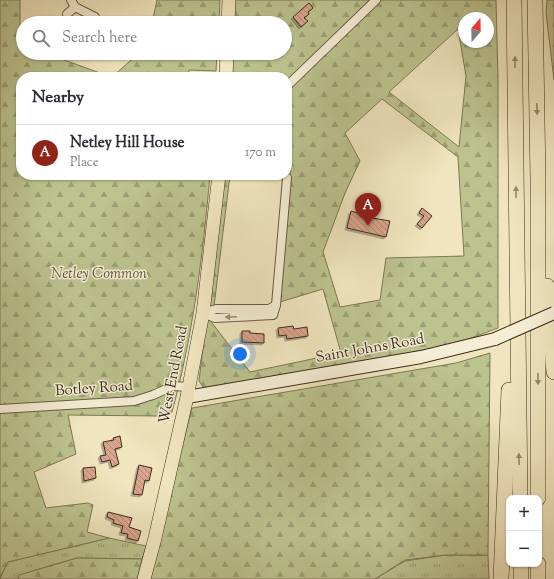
<!DOCTYPE html>
<html lang="en">
<head>
<meta charset="utf-8">
<style>
	:root { --surface:#fff; --page:#f2f2f3; --text:#2b2b33; --muted:#7c7c81; --line:#e1e1e2; --accent:#8f2418 }
	body { margin:0; font-family:"Sorts Mill Goudy",serif; background:var(--page); color:var(--text) }
	.controls { position:absolute; right:12px; bottom:12px; display:grid; overflow:hidden; border-radius:8px; box-shadow:0 1px 3px #0004 }
	.controls button { width:36px; height:36px; display:grid; place-items:center; padding:0; border:0; border-bottom:1px solid var(--line); background:var(--surface); color:var(--text); font:20px sans-serif }
	.compass { position:absolute; left:458px; top:12px; width:36px; height:36px; border-radius:50%; background:var(--surface); box-shadow:0 1px 3px #0004; rotate:20deg }
	.you { position:absolute; left:240px; top:354px; width:14px; height:14px; margin:-10px; border:3px solid #fff; border-radius:50%; background:#1a73e8; box-shadow:0 0 0 6px #1a73e833 }
	.badge { display:grid; place-items:center; width:26px; height:26px; border-radius:50%; background:var(--accent); color:#fff; font-size:13px; font-weight:700 }
	.pin { position:absolute; translate:-50% -33px; filter:drop-shadow(0 1px 2px #0008) }
	.pin::after { content:''; position:absolute; top:21px; width:14px; height:12px; background:inherit; clip-path:polygon(0 0,100% 0,50% 100%) }
	.list { margin:0; padding:0; list-style:none }
	h2 { display:flex; justify-content:space-between; align-items:center; height:52px; margin:0; padding:0 16px; font-size:17px }
	h2 small { font-size:13px; font-weight:400; color:var(--muted) }
	.list li { display:grid; grid-template-columns:26px 1fr auto; gap:12px; align-items:center; box-sizing:border-box; height:56px; padding:0 16px; border-top:1px solid var(--line) }
	.list b { display:block; font-size:15px; white-space:nowrap }
	.list p { margin:0; font-size:13px; white-space:nowrap; color:var(--muted) }
	.list em { font-size:13px; font-style:normal; color:var(--muted) }
	.icon { flex:none; width:22px; height:22px; fill:none; stroke:currentColor; stroke-width:2; stroke-linecap:round; stroke-linejoin:round }
	.map { position:relative; flex:none; width:554px; height:579px; overflow:hidden }
	.search { position:absolute; background:var(--surface); box-shadow:0 1px 3px #0004; left:16px; top:16px; width:276px; height:44px; display:flex; align-items:center; gap:10px; box-sizing:border-box; padding:0 14px; border-radius:22px; color:var(--muted); font-size:15px }
	.panel { position:absolute; background:var(--surface); box-shadow:0 1px 3px #0004; left:16px; top:72px; width:276px; height:108px; border-radius:16px }
	.map>svg:first-child { display:block }
	.grass { fill:url(#grass-tufts); stroke:#7e7856 }
	.forest { fill:url(#forest-firs); stroke:#7e7856; fill-rule:evenodd }
	.building { fill:url(#building-back-hatch); stroke:#3f2c1e; filter:url(#shadow) }
	.lines { fill:none; stroke-linecap:round; stroke-linejoin:round }
	.minor-casing { stroke:#6b5a46; stroke-width:10 }
	.secondary-casing { stroke:#3f2c1e; stroke-width:14 }
	.primary-casing { stroke:#3f2c1e; stroke-width:14 }
	.motorway-casing { stroke:#3f2c1e; stroke-width:16 }
	.minor { stroke:#f5eed5; stroke-width:8 }
	.secondary { stroke:#f5eed5; stroke-width:12 }
	.primary { stroke:#f0e5be; stroke-width:13 }
	.motorway { stroke:#f0e5be; stroke-width:15 }
	.secondary-bridge-casing { stroke:#3f2c1e; stroke-width:14; stroke-linecap:butt }
	.secondary-bridge { stroke:#f5eed5; stroke-width:12 }
	.oneway { fill:#98886e }
	.oneway2 { fill:#9a8d7a }
	.labels { text-anchor:middle; dominant-baseline:central; stroke-width:3; stroke-linejoin:round; paint-order:stroke }
	.park-label { font-size:15px; font-style:italic; fill:#5e523a; stroke:#f5eed5 }
	.street-label { font-size:15px; fill:#3f2c1e; stroke:#f5eed5 }
</style>
</head>
<body>
<div class="map">
<svg width="554" height="579" viewBox="0 0 554 579">
	<defs>
		<pattern id="grass-tufts" width="24" height="20" patternUnits="userSpaceOnUse"><rect width="24" height="20" fill="#bcc38f"/><path d="M3 7l-1-3M5 7V3M7 7l1-3M15 17l-1-3M17 17v-4M19 17l1-3" fill="none" stroke="#9a9f74"/></pattern>
		<pattern id="forest-firs" width="22" height="20" patternUnits="userSpaceOnUse"><rect width="22" height="20" fill="#bcc38f"/><path d="M5 1l3.5 6h-7zM16 11l3.5 6h-7z" fill="#9a9f74"/></pattern>
		<pattern id="building-back-hatch" width="6" height="6" patternUnits="userSpaceOnUse"><rect width="6" height="6" fill="#daa58d"/><path d="M-1 5l2 2M0 0l6 6M5-1l2 2" fill="none" stroke="#b28773"/></pattern>
		<filter id="shadow"><feDropShadow dx="-2" dy="2" stdDeviation="0" flood-color="#0004"/></filter>
	</defs>
	<rect width="100%" height="100%" fill="#f0e5be"/>
	<filter id="stains"><feTurbulence type="fractalNoise" baseFrequency=".005" numOctaves="4"/><feColorMatrix values="0 0 0 0 .2 0 0 0 0 .09 0 0 0 0 .02 0 0 0 .5 -.17"/></filter>
	<radialGradient id="worn" r=".72"><stop offset=".6" stop-color="#630" stop-opacity="0"/><stop offset="1" stop-color="#630" stop-opacity=".3"/></radialGradient>
	<g class="grass">
		<polygon points="109,538 146,546 142,559 77,558 20,575 18,579 0,579 7,562"/>
		<polygon points="446,555 488,555 489,579 375,579 405,561"/>
	</g>
	<g class="forest">
		<path d="M0,0H20V44L23,45V53H45L111,77H21V175H210C203,254 193,335 172,412L157,416L68,415L76,454L34,472L46,508L88,503L93,505L87,532L109,538L8,562L0,577Z"/>
		<polygon points="157,0 220,0 219,23 152,23"/>
		<path d="M232,0H496L498,78V328L463,341L413,354L205,390L199,381L224,175H230L212,323L250,372L341,353L323,289L280,302L291,162L287,161V77H230L231,53H285V23H232ZM464,18H488V42H464ZM458,29L466,76L459,147L389,92ZM382,99L458,157L464,256L386,258L380,300L340,307L323,252L345,193L360,161L345,133Z"/>
		<polygon points="547,0 554,0 554,80 546,13"/>
		<polygon points="139,53 217,53 216,71 189,70 188,77 112,77"/>
		<polygon points="490,353 488,555 446,555 405,560 375,579 148,579 192,408 456,363"/>
		<polygon points="77,558 142,559 137,579 18,579 19,575"/>
	</g>
	<g class="building">
		<polygon points="309,3 313,8 308,12 309,14 304,18 308,21 301,27 293,17"/>
		<polygon points="422,208 432,216 422,228 417,224 424,216 419,213"/>
		<polygon points="351,211 361,214 361,216 390,221 386,237 347,228"/>
		<polygon points="293,326 294,329 307,327 308,336 287,339 286,335 279,336 278,328"/>
		<polygon points="242,331 250,331 250,333 264,334 264,343 242,342"/>
		<polygon points="120,436 122,447 115,449 119,464 112,467 110,460 102,462 100,456 106,455 103,442 114,440 113,438"/>
		<polygon points="139,465 152,468 149,481 145,480 142,495 133,494"/>
		<polygon points="95,467 96,478 84,481 83,468"/>
		<polygon points="108,512 132,518 129,527 141,531 138,541 127,538 128,534 121,533 123,526 113,523 114,520 107,517"/>
	</g>
	<g class="lines">
		<defs>
			<g id="minor">
				<polyline points="71,0 75,7 95,17"/>
				<polyline points="67,14 75,7"/>
				<polyline points="287,86 376,0"/>
				<polyline points="203,313 215,318 273,315 276,305 287,178"/>
				<polyline points="203,313 216,309 269,309 276,305"/>
				<polyline points="0,409 134,401 153,395 173,386 189,387"/>
			</g>
			<polyline id="secondary" points="187,397 421,357 495,339"/>
			<g id="primary">
				<polyline points="228,23 229,0"/>
				<polyline points="226,77 227,53"/>
				<polyline points="144,579 155,538 187,397 203,313 219,175"/>
			</g>
			<g id="motorway">
				<polyline points="514,0 520,498"/>
				<polyline points="535,0 538,179 538,498"/>
				<polyline points="547,286 554,372"/>
				<polyline points="521,564 521,579"/>
				<polyline points="538,564 538,579"/>
				<polyline points="501,579 509,390"/>
			</g>
		</defs>
		<use href="#minor" class="minor-casing"/>
		<use href="#secondary" class="secondary-casing"/>
		<use href="#primary" class="primary-casing"/>
		<use href="#motorway" class="motorway-casing"/>
		<use href="#minor" class="minor"/>
		<use href="#secondary" class="secondary"/>
		<use href="#primary" class="primary"/>
		<use href="#motorway" class="motorway"/>
		<defs>
			<polyline id="secondary-bridge" points="495,339 554,313"/>
		</defs>
		<use href="#secondary-bridge" class="secondary-bridge-casing"/>
		<use href="#secondary-bridge" class="secondary-bridge"/>
	</g>
	<defs><path id="oneway-solid" d="M-6-.8H1V-3.2L6.5 0L1 3.2V.8H-6Z"/></defs>
	<g class="oneway">
		<use href="#oneway-solid" transform="translate(515 62) rotate(-90)"/>
		<use href="#oneway-solid" transform="translate(537 109) rotate(89)"/>
		<use href="#oneway-solid" transform="translate(516 192) rotate(-90)"/>
		<use href="#oneway-solid" transform="translate(538 379) rotate(90)"/>
		<use href="#oneway-solid" transform="translate(519 459) rotate(-91)"/>
	</g>
	<use class="oneway2" href="#oneway-solid" transform="translate(231 317) rotate(177)"/>
	<g class="labels">
		<g class="park-label">
			<text x="99" y="274">Netley Common</text>
		</g>
		<g class="street-label">
			<text transform="translate(370 349) rotate(-10)">Saint Johns Road</text>
			<text transform="translate(174 375) rotate(-79)">West End Road</text>
			<text transform="translate(94 389) rotate(-4)">Botley Road</text>
		</g>
	</g>
	<rect width="100%" height="100%" filter="url(#stains)"/>
	<rect width="100%" height="100%" fill="url(#worn)"/>
</svg>
<div class="controls">
<button>+</button>
<button>−</button>
</div>
<svg class="compass" viewBox="-18 -18 36 36"><path d="M0-13l5 13h-10z" fill="#e53935"/><path d="M0 13l5-13h-10z" fill="#7c7c81"/></svg>
<div class="you"></div>
<div class="pin badge" style="left:368px;top:226px">A</div>
<div class="search"><svg class="icon" aria-label="search" viewBox="0 0 24 24"><circle cx="10" cy="10" r="6"/><path d="M15 15l6 6"/></svg>Search here</div>
<section class="panel">
<h2>Nearby<small></small></h2>
<ul class="list">
<li><span class="badge">A</span><div><b>Netley Hill House</b><p>Place</p></div><em>170 m</em></li>
</ul>
</section>
</div>
</body>
</html>
